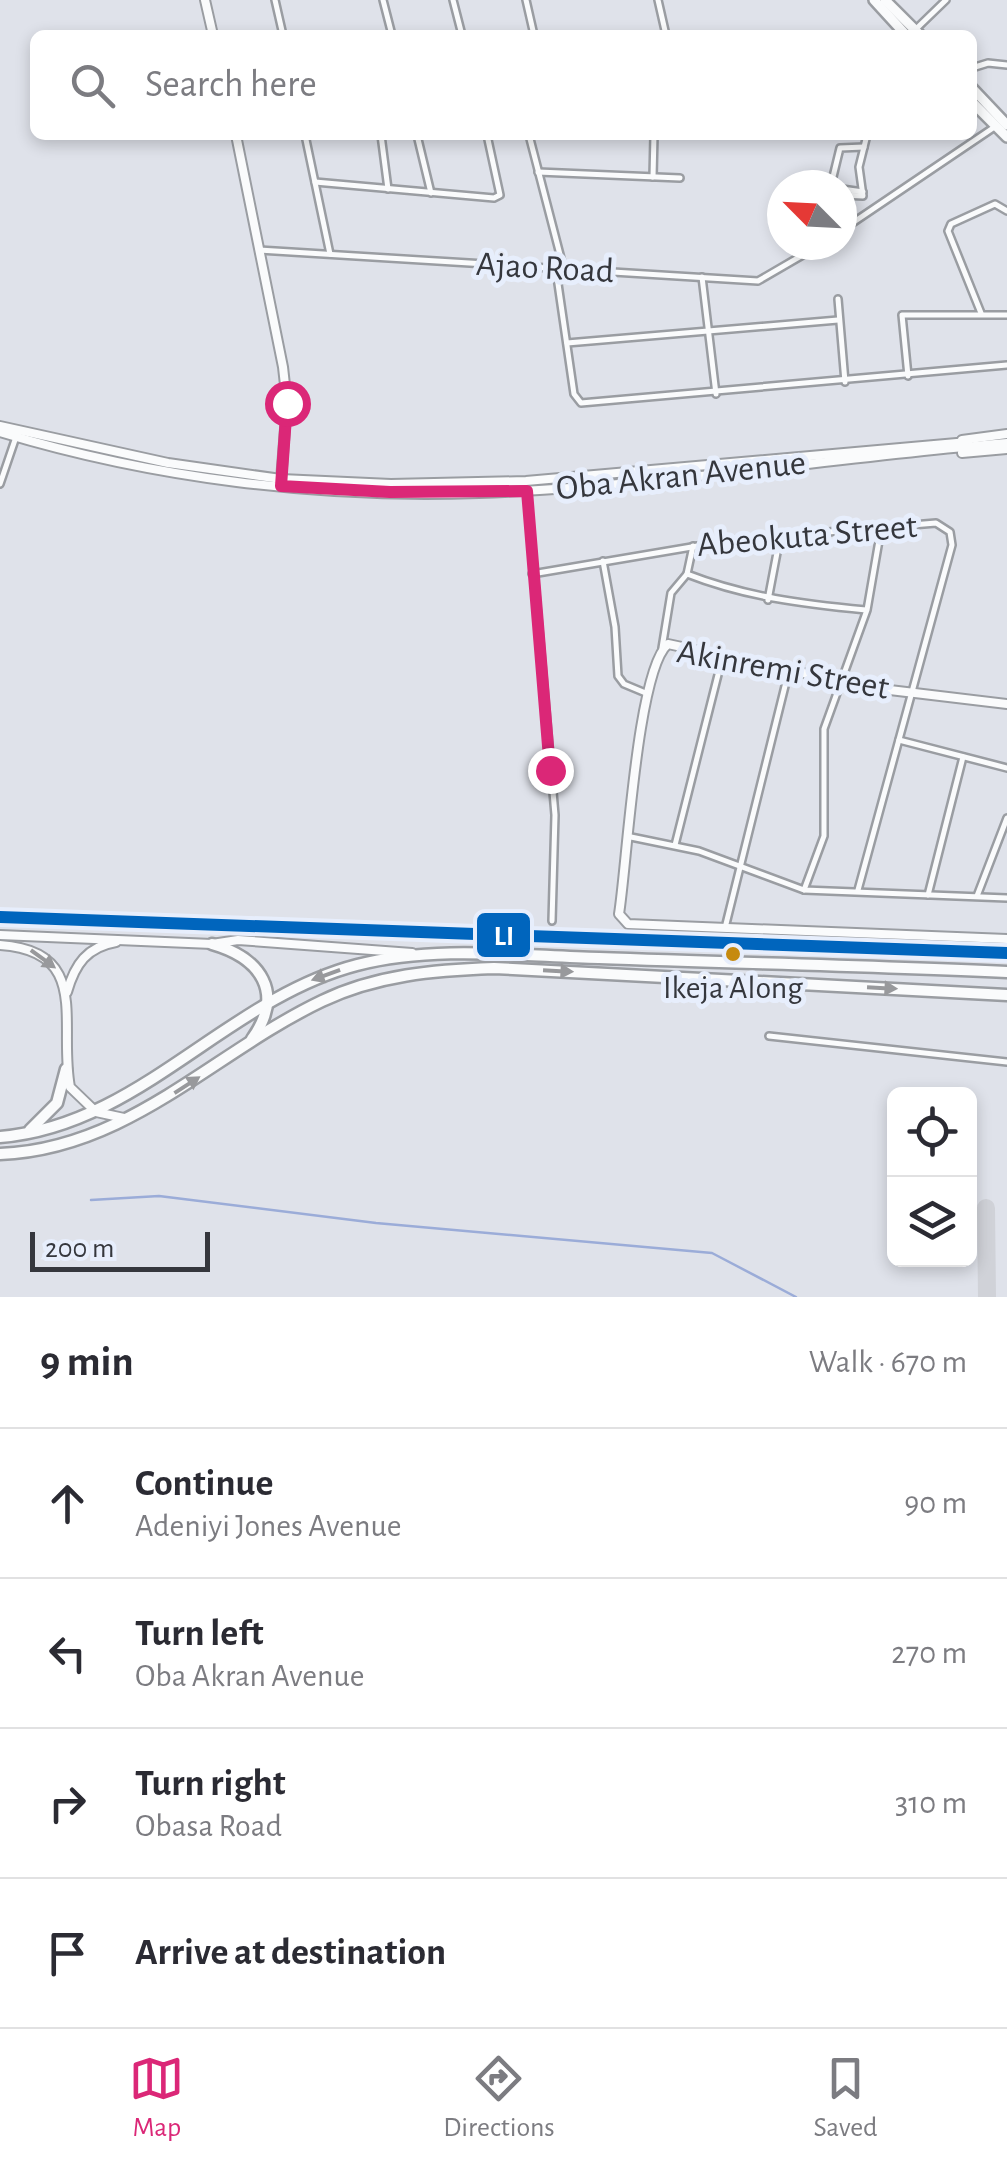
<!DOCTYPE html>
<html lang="en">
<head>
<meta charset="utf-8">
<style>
	:root { --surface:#fff; --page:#f7f7f7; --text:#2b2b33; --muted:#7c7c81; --line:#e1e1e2; --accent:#db2777 }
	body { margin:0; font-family:"Alegreya Sans",sans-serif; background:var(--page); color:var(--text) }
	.controls { position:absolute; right:30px; bottom:30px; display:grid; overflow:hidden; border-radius:15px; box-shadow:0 5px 15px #0003 }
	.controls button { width:90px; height:90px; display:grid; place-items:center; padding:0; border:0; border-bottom:2px solid var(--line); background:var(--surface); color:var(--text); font:50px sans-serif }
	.compass { position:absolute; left:767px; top:170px; width:90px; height:90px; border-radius:50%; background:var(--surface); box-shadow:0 5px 15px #0003; rotate:294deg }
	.scale { position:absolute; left:30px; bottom:25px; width:180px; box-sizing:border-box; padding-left:10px; border:5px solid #35373d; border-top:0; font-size:28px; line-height:35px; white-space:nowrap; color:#35373d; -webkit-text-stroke:8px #e7eefc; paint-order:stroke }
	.stop { position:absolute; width:30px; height:30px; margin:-22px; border:8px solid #db2777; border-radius:50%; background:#fff }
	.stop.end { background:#db2777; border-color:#fff; box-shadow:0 2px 10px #0008 }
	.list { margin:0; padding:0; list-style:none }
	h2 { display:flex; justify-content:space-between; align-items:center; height:130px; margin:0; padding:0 40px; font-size:42px }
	h2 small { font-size:32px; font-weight:400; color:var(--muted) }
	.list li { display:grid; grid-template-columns:65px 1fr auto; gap:30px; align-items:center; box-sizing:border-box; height:150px; padding:0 40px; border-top:2px solid var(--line) }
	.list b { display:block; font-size:38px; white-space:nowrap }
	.list p { margin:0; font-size:32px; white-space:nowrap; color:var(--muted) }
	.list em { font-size:32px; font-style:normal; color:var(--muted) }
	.icon { flex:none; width:55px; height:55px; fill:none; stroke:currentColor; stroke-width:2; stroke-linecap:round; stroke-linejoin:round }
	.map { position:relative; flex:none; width:1007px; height:1297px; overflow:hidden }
	.search { position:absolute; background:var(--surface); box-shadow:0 5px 15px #0003; left:30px; right:30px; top:30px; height:110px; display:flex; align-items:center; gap:25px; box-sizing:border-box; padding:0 35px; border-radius:15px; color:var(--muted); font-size:38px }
	.sheet { height:730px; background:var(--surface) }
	nav { display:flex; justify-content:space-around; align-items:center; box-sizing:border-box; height:140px; border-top:2px solid var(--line); background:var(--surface); font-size:28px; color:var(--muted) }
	nav a { display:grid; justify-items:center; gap:5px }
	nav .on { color:var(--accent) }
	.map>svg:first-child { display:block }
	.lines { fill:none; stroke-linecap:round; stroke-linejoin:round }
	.stream { stroke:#9bacd8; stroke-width:2.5 }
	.taxiway { stroke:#d0d2d8; stroke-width:18 }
	.street-casing { stroke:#9a9da2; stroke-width:10 }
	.secondary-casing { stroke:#9a9da2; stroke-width:12 }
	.primary-casing { stroke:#9a9da2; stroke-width:14 }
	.highway-casing { stroke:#9a9da2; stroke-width:15 }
	.street { stroke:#fafbfc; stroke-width:5 }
	.secondary { stroke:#fafbfc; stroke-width:8 }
	.primary { stroke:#fafbfc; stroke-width:9 }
	.highway { stroke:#fafbfc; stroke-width:10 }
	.rail-casing { stroke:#c1c3c5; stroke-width:6 }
	.rail { stroke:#e7eefc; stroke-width:2.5; stroke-dasharray:8; stroke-linecap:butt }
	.rail-1-casing { stroke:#e7eefc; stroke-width:20 }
	.rail-1 { stroke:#0065bd; stroke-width:12 }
	.oneway { fill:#98999c }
	.route { stroke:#db2777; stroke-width:12 }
	.bus-dot { fill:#c68a0f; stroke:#e7eefc; stroke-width:4 }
	.labels { text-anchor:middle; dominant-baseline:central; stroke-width:10; stroke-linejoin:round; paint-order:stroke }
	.bus-label { font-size:32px; fill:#35373d; stroke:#e7eefc }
	.street-label { font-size:35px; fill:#35373d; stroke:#e7eefc }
	.line-badge { stroke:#e7eefc; stroke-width:4 }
	.badge-label { font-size:28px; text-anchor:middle; font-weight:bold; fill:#fff }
</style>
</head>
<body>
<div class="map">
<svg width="1007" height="1297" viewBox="0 0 1007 1297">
	<rect width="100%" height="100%" fill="#dfe2ea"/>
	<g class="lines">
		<polyline class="stream" points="91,1200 159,1196 376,1223 712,1253 796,1297"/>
		<polyline class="taxiway" points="986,1208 987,1297"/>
		<defs>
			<g id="street">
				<polyline points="275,0 283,35"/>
				<polyline points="383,0 392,35"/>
				<polyline points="453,0 462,35"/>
				<polyline points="526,0 534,35"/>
				<polyline points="658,0 666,35"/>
				<polyline points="916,29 946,0"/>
				<polyline points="972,68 988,63 1007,65"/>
				<polyline points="305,135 330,254"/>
				<polyline points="381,135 388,189"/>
				<polyline points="417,135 431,193"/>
				<polyline points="529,135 564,270"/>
				<polyline points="538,172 680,178"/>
				<polyline points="653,177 654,135"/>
				<polyline points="315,182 494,198 500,195 487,135"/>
				<polyline points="831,185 840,148 864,147"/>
				<polyline points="842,189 863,192"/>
				<polyline points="842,195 863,196 859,167 867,135"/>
				<polyline points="842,230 996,126"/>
				<polyline points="259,250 758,281 820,245"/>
				<polyline points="556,270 574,394 581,403 1007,365"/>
				<polyline points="702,277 716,394"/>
				<polyline points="838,299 845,382"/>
				<polyline points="981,313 948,231 951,224 995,204 1007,211"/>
				<polyline points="567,343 838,320"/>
				<polyline points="908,376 902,315 1007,315"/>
				<polyline points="0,484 16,437"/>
				<polyline points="527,491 555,815 552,921"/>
				<path d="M693,546L687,574C746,597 803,604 866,610"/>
				<polyline points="603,561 615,627 618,676 624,684 648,694"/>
				<polyline points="532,574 733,540 936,523 950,532 952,545 858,890"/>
				<polyline points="768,600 780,537"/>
				<polyline points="662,648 671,593 687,574"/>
				<polyline points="899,740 1007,768"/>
				<polyline points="631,837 699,851 804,890 1007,898"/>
				<polyline points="675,845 723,655"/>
				<polyline points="804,890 824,836 824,729 867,610 881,529"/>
				<polyline points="928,895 963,757"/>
				<polyline points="977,896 1007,818"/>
				<polyline points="725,928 789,670"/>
				<polyline points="769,1036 1007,1062"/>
			</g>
			<g id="secondary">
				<polyline points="205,0 213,35"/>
				<polyline points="236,135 283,367 287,403 281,480"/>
				<polyline points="0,426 168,463 281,479 391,484 526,481 968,442"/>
				<path d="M0,432C152,478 320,499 479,493C656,487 831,458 1007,443"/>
				<polyline points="962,440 1007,434"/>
				<polyline points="962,453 1007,449"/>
				<path d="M1007,704L873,688L668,644C637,670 627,865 619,914L628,924L1007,939"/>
				<polyline points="0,935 212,944 238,940 412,953"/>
				<path d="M0,945C92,951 58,1024 70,1087L96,1112L124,1118"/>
				<path d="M67,992C75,964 87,947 116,942"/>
			</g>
			<g id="primary">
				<polyline points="874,0 906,35"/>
				<polyline points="885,0 920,35"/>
				<polyline points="972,88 1007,125"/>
				<polyline points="972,102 1007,137"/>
			</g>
			<g id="highway">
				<path d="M212,944C261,958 285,993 252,1039"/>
				<polyline points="30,1130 57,1103 66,1069"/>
				<path d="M0,1137C139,1126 226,999 357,965C435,945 520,956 599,958C735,963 871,966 1007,972"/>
				<path d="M0,1154C128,1149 213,1053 322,1001C376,975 435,970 494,968L1007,995"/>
			</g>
		</defs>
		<use href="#street" class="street-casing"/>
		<use href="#secondary" class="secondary-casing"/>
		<use href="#primary" class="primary-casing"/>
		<use href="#highway" class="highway-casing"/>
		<use href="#street" class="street"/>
		<use href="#secondary" class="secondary"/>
		<use href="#primary" class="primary"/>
		<use href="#highway" class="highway"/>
		<defs>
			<polyline id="rail" points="0,921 1007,958"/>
		</defs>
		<use href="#rail" class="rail-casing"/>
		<use href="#rail" class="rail"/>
		<defs>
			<polyline id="rail-1" points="0,917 1007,953"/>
		</defs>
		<use href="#rail-1" class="rail-1-casing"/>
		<use href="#rail-1" class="rail-1"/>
	</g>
	<defs><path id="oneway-solid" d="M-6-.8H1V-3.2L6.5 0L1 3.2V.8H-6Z" transform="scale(2.5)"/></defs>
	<g class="oneway">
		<use href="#oneway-solid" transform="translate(43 959) rotate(36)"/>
		<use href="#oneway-solid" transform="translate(558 971) rotate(3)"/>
		<use href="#oneway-solid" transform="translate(326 975) rotate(160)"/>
		<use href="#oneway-solid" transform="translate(882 988) rotate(3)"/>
		<use href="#oneway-solid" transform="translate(187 1085) rotate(-33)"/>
	</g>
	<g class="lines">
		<polyline class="route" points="287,403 281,486 390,492 527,491 550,770"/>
	</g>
	<circle class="bus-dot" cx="733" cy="954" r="9"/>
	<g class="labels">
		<g class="bus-label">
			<text x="733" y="988">Ikeja Along</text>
		</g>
		<g class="street-label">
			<text transform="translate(545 268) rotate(3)">Ajao Road</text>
			<text transform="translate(681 476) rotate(-6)">Oba Akran Avenue</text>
			<text transform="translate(807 536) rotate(-5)">Abeokuta Street</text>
			<text transform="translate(783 670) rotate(10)">Akinremi Street</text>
		</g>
	</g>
	<rect class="line-badge" x="475" y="911" width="57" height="48" rx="10" fill="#0065bd"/>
	<g class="badge-label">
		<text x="504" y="945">LI</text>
	</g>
</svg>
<div class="controls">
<button><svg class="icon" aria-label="locate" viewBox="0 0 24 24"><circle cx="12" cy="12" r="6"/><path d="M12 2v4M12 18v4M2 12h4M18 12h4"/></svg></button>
<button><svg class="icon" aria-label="layers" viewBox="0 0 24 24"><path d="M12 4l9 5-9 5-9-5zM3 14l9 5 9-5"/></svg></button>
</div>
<svg class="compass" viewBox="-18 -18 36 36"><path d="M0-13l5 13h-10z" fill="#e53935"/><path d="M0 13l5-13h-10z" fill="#7c7c81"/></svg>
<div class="scale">200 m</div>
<div class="stop" style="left:287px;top:403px"></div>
<div class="stop end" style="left:550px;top:770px"></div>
<div class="search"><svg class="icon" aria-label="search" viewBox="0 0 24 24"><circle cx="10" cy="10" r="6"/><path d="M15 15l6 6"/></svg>Search here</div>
</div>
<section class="sheet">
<h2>9 min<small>Walk · 670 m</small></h2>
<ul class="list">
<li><svg class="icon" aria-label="ahead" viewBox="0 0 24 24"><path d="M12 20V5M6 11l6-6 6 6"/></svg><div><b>Continue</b><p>Adeniyi Jones Avenue</p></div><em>90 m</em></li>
<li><svg class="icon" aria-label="left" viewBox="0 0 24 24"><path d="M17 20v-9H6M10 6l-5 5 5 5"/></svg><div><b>Turn left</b><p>Oba Akran Avenue</p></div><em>270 m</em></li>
<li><svg class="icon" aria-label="right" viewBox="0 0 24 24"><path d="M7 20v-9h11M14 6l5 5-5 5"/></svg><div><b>Turn right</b><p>Obasa Road</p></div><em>310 m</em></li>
<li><svg class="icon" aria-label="arrive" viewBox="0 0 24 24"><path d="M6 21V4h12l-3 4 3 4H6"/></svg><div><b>Arrive at destination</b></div></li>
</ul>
</section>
<nav>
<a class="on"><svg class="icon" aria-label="map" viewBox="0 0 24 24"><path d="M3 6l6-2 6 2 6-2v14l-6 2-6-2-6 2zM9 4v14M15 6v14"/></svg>Map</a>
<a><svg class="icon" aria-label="directions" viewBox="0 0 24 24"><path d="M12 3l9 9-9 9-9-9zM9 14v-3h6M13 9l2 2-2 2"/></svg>Directions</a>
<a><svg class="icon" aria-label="saved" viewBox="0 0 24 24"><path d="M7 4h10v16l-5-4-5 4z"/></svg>Saved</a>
</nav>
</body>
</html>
